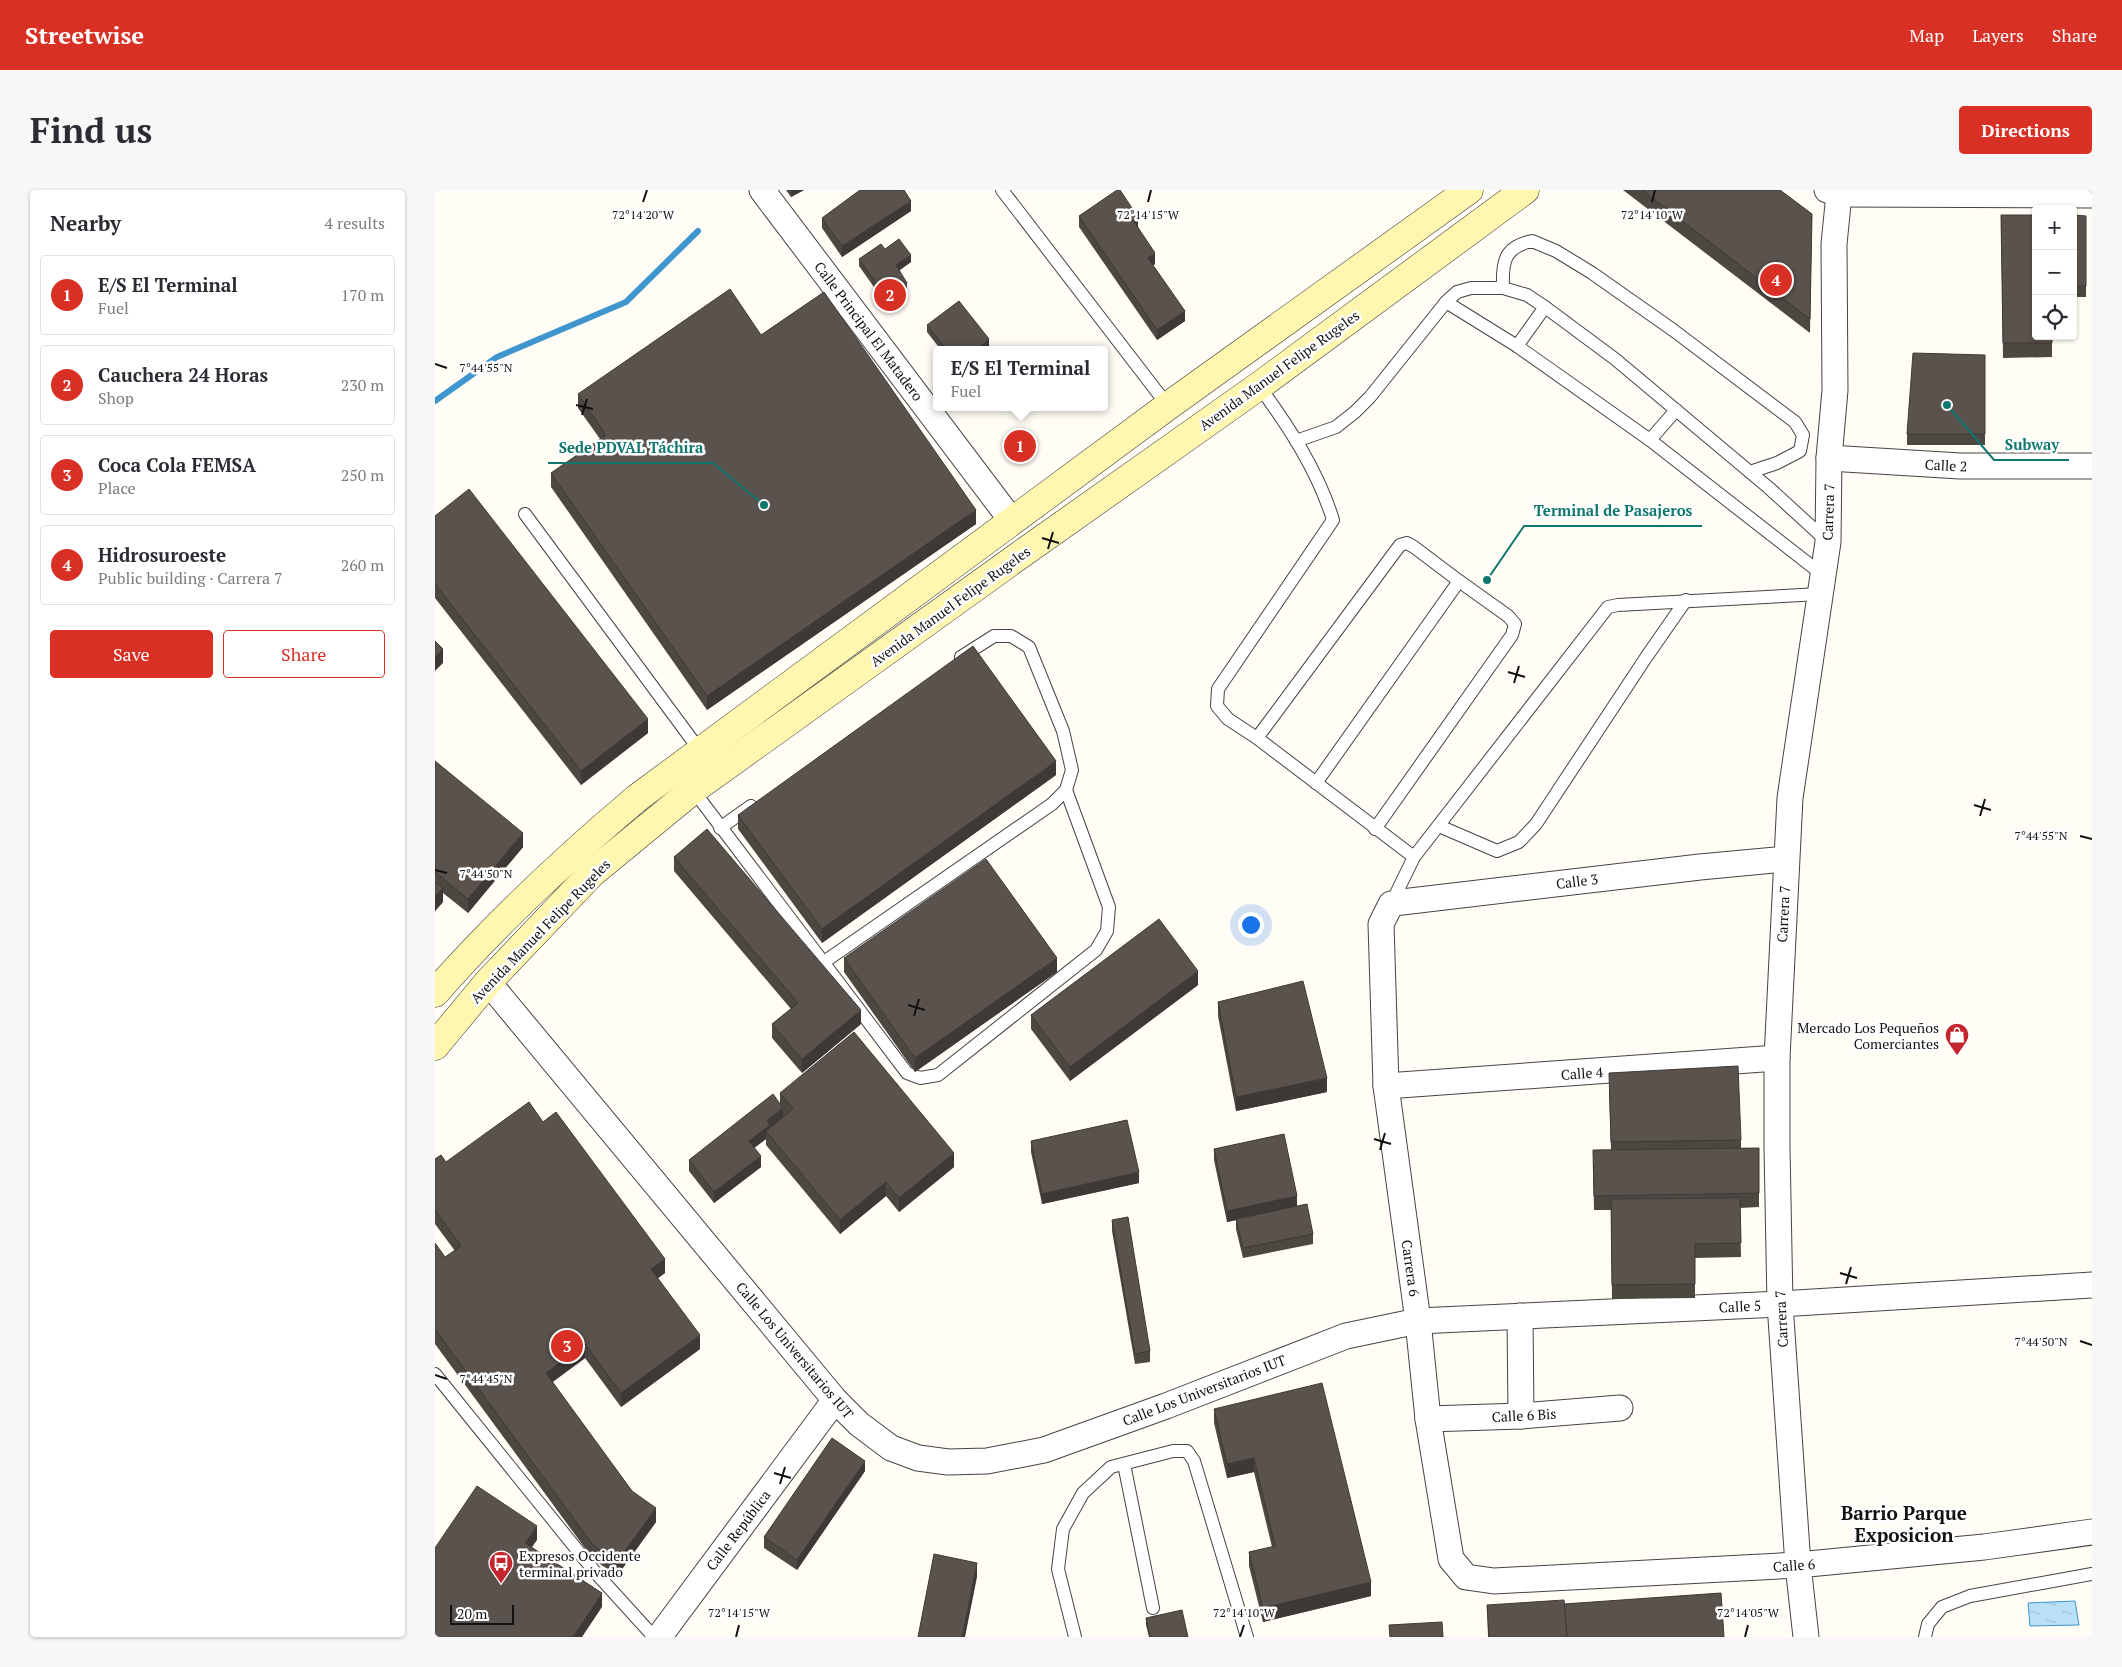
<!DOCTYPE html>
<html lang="en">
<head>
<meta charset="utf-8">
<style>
	:root { --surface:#fff; --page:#f7f7f7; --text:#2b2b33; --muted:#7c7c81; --line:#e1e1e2; --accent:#d93025 }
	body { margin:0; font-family:"PT Serif",serif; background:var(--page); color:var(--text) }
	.controls { position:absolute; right:15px; top:15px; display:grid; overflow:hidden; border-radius:5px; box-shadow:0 1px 4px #0004 }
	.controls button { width:45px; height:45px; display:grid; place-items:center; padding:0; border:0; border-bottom:1px solid var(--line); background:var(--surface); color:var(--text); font:25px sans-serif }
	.scale { position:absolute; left:15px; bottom:12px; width:64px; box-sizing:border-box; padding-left:5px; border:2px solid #111; border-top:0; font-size:14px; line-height:18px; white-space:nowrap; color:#111; -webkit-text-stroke:4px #fff; paint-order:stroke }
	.you { position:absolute; left:815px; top:734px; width:18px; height:18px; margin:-12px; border:4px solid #fff; border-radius:50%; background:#1a73e8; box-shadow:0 0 0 8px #1a73e833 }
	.badge { display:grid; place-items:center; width:32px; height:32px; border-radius:50%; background:var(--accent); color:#fff; font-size:16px; font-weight:700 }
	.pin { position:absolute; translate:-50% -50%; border:2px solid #fff; box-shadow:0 1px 5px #0006 }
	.popup { position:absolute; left:498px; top:156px; width:175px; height:65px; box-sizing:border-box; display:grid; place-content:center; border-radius:5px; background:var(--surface); filter:drop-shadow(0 1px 4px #0005); font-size:16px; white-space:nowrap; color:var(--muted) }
	.popup b { font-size:19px; color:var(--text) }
	.popup::after { content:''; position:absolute; left:50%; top:100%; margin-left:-10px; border:10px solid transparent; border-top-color:var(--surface) }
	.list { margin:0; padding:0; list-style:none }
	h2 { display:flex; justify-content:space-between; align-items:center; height:65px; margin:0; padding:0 20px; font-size:21px }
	h2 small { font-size:16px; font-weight:400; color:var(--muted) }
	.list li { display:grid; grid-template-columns:32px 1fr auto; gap:15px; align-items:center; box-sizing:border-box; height:80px; margin:0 10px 10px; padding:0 10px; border:1px solid var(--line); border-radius:5px }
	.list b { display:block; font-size:19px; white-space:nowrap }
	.list p { margin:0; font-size:16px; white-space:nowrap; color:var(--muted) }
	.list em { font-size:16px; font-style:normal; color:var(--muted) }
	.actions { display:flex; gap:10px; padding:15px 20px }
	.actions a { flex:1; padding:11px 0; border:1px solid var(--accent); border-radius:5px; text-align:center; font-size:18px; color:var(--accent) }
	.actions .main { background:var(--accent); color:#fff }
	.icon { flex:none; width:28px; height:28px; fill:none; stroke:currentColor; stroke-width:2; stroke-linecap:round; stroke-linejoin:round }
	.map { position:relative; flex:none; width:1657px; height:1447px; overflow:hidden; border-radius:5px }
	header { display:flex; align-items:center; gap:30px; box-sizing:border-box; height:70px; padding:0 25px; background:var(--accent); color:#fff }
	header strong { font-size:24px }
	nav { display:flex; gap:28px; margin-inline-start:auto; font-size:18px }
	.intro { display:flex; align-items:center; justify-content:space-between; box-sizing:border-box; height:120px; padding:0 30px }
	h1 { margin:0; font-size:35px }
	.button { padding:12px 22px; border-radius:5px; background:var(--accent); color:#fff; font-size:18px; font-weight:700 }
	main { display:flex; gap:30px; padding:0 30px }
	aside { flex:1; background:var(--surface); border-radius:5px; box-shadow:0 1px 4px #0004 }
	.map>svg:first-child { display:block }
	.water { fill:url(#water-ripples); stroke:#3f96cf }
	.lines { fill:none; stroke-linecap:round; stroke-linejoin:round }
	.stream { stroke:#3f96cf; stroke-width:6 }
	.lane-casing { stroke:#444; stroke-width:14 }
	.street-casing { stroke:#444; stroke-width:27 }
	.secondary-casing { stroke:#333; stroke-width:29 }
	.lane { stroke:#fff; stroke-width:12 }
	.street { stroke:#fff; stroke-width:25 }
	.secondary { stroke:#fff6b0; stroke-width:28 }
	.wall { fill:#4d4742 }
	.shaded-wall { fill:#3f3936 }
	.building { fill:#5a524d; stroke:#3f3936 }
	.ticks { fill:none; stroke:#111; stroke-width:2 }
	.labels { text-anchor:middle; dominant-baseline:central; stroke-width:5; stroke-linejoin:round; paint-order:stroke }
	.street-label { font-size:14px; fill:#111; stroke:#fff }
	.poi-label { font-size:14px; fill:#111; stroke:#fff; text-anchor:end }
	.district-label { font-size:19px; font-weight:bold; fill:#111; stroke:#fff }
	.ticks-label { font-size:12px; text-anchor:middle; fill:#111; stroke:#fff; stroke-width:5; stroke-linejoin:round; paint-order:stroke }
	.leader { fill:none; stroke:#0f766e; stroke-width:2 }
	.callout-dot { fill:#0f766e; stroke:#fff; stroke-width:2 }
	.callout-label { font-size:15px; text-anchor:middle; font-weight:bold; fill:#0f766e; stroke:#fff; stroke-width:5; stroke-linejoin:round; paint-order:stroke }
</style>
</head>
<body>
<header>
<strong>Streetwise</strong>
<nav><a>Map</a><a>Layers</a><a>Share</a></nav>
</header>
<div class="intro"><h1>Find us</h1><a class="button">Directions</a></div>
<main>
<aside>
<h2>Nearby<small>4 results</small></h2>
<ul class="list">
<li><span class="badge">1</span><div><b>E/S El Terminal</b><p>Fuel</p></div><em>170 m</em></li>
<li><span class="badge">2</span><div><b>Cauchera 24 Horas</b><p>Shop</p></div><em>230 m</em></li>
<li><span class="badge">3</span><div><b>Coca Cola FEMSA</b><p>Place</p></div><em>250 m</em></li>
<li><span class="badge">4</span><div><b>Hidrosuroeste</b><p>Public building · Carrera 7</p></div><em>260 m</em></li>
</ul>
<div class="actions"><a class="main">Save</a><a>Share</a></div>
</aside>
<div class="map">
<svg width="1657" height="1447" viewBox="0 0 1657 1447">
	<defs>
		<pattern id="water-ripples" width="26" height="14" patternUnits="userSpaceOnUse" patternTransform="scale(1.25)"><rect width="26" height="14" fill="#b9e0f7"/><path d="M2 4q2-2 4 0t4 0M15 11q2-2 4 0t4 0" fill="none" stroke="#9ebfd3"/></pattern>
	</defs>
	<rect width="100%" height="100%" fill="#fffdf5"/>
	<polygon class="water" points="1640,1411 1644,1435 1595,1436 1593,1413"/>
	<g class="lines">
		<polyline class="stream" points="0,211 62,167 191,112 263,41"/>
		<defs>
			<g id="lane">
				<polyline points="567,0 733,216"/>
				<path d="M1068,98C1067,72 1069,57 1097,51L1121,61L1157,83L1238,140L1360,232L1368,245L1365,261L1342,273L1315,282"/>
				<polyline points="1011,112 1082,156 1215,250 1388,385"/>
				<polyline points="1082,156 1110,117"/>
				<path d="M824,196C854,237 883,281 898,330L783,499L782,516L793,529L822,548L979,667"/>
				<polyline points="1215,250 1241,220"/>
				<polyline points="861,251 901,237 920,222 935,207 1011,112 1022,102 1036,98 1068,98 1092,105 1110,117 1180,169 1334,298 1392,351"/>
				<polyline points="90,324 266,562"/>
				<polyline points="822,548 965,355 972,353 979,357 1024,391"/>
				<polyline points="881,593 1024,391 1073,426 1080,434 1077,445 940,639"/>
				<polyline points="258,600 472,883 485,888 503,885 661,760 672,741 674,717 631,600"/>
				<polyline points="1004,636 1062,661 1084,652 1101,634 1212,466 1251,410"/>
				<polyline points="285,638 316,616"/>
				<polyline points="956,714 979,667 1173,417 1183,415 1385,404"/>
				<polyline points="389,772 617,614 631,600 637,580 628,541 594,457 576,446 559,446 526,467"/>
				<polyline points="0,1184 160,1382 219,1447"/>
				<polyline points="689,1274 718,1418"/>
				<polyline points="640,1447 623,1379 628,1339 648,1303 676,1277 738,1261 752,1261 759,1271 812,1447"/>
				<polyline points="1490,1447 1493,1434 1507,1417 1535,1406 1657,1384"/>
			</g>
			<g id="street">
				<polyline points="327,0 577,331"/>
				<polyline points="1392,0 1404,4 1657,5"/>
				<polyline points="1394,268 1525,276 1657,276"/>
				<polyline points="1351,669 1265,677 967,712 956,714 946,734 951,896 983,1131 993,1229 1016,1369 1031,1387 1059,1391 1363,1375 1549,1357 1657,1342"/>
				<polyline points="53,792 400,1210 424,1234 456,1258 483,1268 513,1272 552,1271 609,1260 731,1216 911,1146 983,1131 1345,1114 1657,1095"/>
				<polyline points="951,896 1342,868"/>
				<polyline points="1085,1126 1086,1226"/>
				<polyline points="993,1229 1086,1226 1185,1218"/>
				<polyline points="224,1447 400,1210"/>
				<polyline points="1371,1447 1363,1375 1345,1114 1342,957 1342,868 1355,608 1393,352 1394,268 1400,200 1399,54 1404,4"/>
			</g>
			<g id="secondary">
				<path d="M0,803C62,732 131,668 202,608L733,216L1034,0"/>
				<polyline points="0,856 53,792 157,683 258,600 585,365 824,196 1090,0"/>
			</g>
		</defs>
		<use href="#lane" class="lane-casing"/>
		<use href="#street" class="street-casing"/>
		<use href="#secondary" class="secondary-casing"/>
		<use href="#lane" class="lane"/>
		<use href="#street" class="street"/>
		<use href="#secondary" class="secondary"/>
	</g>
	<g class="wall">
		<polygon points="351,0 369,0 356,7"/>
		<polygon points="1188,0 1345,0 1377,24 1375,143"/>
		<polygon points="476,21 407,67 387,38 387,28"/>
		<polygon points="1566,25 1617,146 1617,167 1568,168"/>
		<polygon points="1638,25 1651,26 1651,107 1638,107"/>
		<polygon points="644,26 703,37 703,38 720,74 718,75 750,131 722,150 644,37"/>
		<polygon points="450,59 476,72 464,80 472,100 451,114 424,76 424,69"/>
		<polygon points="492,135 554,156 550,160 506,160 492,142"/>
		<polygon points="326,145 541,334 272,520 116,297 116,283 165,249 143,218 143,204"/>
		<polygon points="1550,165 1550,255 1472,255 1472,244"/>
		<polygon points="0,326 213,543 146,595 0,408"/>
		<polygon points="0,571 88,657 33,723 8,703 8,712 0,721"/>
		<polygon points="621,585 387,753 303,639 303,625"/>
		<polygon points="239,667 426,834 367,883 337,848 337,834 356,819 239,681"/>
		<polygon points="409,768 622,782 480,882 409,782"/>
		<polygon points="763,795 635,891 596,839 596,825"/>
		<polygon points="783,812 892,902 801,921 783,826"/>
		<polygon points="1174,897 1306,950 1306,958 1324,958 1324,1017 1305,1018 1306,1067 1260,1068 1260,1108 1177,1109 1176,1020 1159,1020 1158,974 1176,960"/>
		<polygon points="345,903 519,977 464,1022 451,1006 405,1044 331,955 331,949 319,958 326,977 279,1013 254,981 254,970 345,913"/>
		<polygon points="108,932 230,1083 223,1088 265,1159 186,1217 150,1168 117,1192 197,1301 221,1332 182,1386 158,1369 0,1154 0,1053 10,1067 20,1061 0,1034 0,969 11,972"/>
		<polygon points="596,951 704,993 607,1014 596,962"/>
		<polygon points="779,959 862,1016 878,1044 878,1054 808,1068 801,1039 801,1030 792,1032 779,970"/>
		<polygon points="677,1030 715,1161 715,1172 700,1174 677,1041"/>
		<polygon points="779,1219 936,1406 828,1432 814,1376 814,1362 837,1357 819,1282 792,1288 779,1233"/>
		<polygon points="430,1281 362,1380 329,1358 329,1347"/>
		<polygon points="1052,1415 1289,1447 1053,1447"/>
		<polygon points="711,1428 753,1447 714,1447 711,1435"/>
	</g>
	<g class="shaded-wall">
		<polygon points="356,0 369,0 356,7"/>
		<polygon points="476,11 476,21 407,67 407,56"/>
		<polygon points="703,27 703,37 698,41 698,30"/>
		<polygon points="720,63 720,74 713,78 713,68"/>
		<polygon points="476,65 476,72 461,83 461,75"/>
		<polygon points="472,93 472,100 451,114 451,107"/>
		<polygon points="750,121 750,131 722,150 722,140"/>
		<polygon points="554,149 554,156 550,160 541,160"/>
		<polygon points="541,320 541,334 272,520 272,506"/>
		<polygon points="8,459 8,473 0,481 0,467"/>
		<polygon points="213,529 213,543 146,595 146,581"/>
		<polygon points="621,571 621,585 387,753 387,739"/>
		<polygon points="88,643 88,657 33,723 33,709"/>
		<polygon points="8,698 8,712 0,721 0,707"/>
		<polygon points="622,768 622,782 480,882 480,868"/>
		<polygon points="763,781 763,795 635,891 635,877"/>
		<polygon points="426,820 426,834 367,883 367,869"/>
		<polygon points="892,888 892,902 801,921 801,907"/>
		<polygon points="348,918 348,928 331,941 331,949 314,962 314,951 332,930"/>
		<polygon points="519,963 519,977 464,1022 464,1008"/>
		<polygon points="326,966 326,977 279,1013 279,1002"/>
		<polygon points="704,982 704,993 607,1014 607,1004"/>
		<polygon points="451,992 451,1006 405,1044 405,1030"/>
		<polygon points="862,1006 862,1017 792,1032 792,1021"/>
		<polygon points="230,1069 230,1083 216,1093 216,1079"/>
		<polygon points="265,1145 265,1159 186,1217 186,1203"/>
		<polygon points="150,1154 150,1168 111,1197 111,1183"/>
		<polygon points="819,1268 819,1282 792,1288 792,1274"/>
		<polygon points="430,1271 430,1281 362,1380 362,1370"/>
		<polygon points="221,1318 221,1332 182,1386 182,1372"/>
		<polygon points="102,1336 102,1350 90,1367 90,1353"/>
		<polygon points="542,1373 542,1387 530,1447 527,1447"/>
		<polygon points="936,1392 936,1406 828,1432 828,1418"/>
		<polygon points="167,1403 167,1417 147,1447 138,1447"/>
	</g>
	<g class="building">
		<polygon points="425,0 469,0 476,11 407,56 387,28"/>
		<polygon points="682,0 685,0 703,27 698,30 720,63 713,68 750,121 722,140 644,26"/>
		<polygon points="1207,0 1345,0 1377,24 1375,129"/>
		<polygon points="1566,25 1601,25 1601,146 1617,146 1617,153 1568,153"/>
		<polygon points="1638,25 1651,26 1651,96 1638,96"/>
		<polygon points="464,49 476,65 461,75 472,93 451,107 424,69 446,54 450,59"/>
		<polygon points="295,99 326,145 389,102 541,320 272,506 116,283 171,245 143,204"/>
		<polygon points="524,111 554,149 541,160 512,160 492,135"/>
		<polygon points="1478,163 1550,165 1550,244 1472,244"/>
		<polygon points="34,299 213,529 146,581 0,394 0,326"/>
		<polygon points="0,451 8,459 0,467"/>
		<polygon points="538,456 621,571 387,739 303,625"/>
		<polygon points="0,571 88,643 33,709 0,682"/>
		<polygon points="272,639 426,820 367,869 337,834 363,813 239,667"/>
		<polygon points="551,669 622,768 480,868 409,768"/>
		<polygon points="0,692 8,698 0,707"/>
		<polygon points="724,729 763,781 635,877 596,825"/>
		<polygon points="868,791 892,888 801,907 783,812"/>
		<polygon points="419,842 519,963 464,1008 451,992 405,1030 331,941 358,919 345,903"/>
		<polygon points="1303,876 1306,950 1176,952 1174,883"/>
		<polygon points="338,904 348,918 332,930 335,935 314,951 326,966 279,1002 254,970"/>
		<polygon points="94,912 108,932 121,922 230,1069 216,1079 265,1145 186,1203 150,1154 111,1183 197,1301 221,1318 182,1372 158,1355 0,1139 0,1053 10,1067 26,1056 0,1020 0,969 6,965 11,972"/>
		<polygon points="692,930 704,982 607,1004 596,951"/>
		<polygon points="849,944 862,1006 792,1021 779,959"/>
		<polygon points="1324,958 1324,1003 1159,1006 1158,960"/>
		<polygon points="1305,1008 1306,1053 1260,1054 1260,1094 1177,1095 1176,1009"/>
		<polygon points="872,1014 878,1044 808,1058 801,1029"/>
		<polygon points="693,1027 715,1161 700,1164 677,1030"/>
		<polygon points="887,1193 936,1392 828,1418 814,1362 840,1356 819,1268 792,1274 779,1219"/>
		<polygon points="397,1248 430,1271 362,1370 329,1347"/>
		<polygon points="42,1296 102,1336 90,1353 167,1403 138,1447 0,1447 0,1358"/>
		<polygon points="499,1364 542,1373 527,1447 483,1447"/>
		<polygon points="1286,1403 1289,1447 1132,1447 1129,1414"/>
		<polygon points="1129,1410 1132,1447 1054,1447 1052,1415"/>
		<polygon points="747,1420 753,1447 715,1447 711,1428"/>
		<polygon points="1007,1432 1008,1447 955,1447 954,1435"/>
	</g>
	<path class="ticks" d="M208,12L212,0M713,12L716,0M1217,12L1220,0M0,174L12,178M141,215L158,219M147,225L152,209M607,348L624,353M613,359L618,342M1073,482L1090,487M1079,493L1084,476M1539,615L1556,620M1545,626L1550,609M1645,646L1657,649M0,680L12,683M473,815L490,820M479,826L484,809M939,949L956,954M945,960L950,943M1405,1083L1422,1088M1411,1094L1416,1077M1645,1151L1657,1155M0,1185L12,1189M339,1283L356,1288M345,1294L350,1277M301,1447L304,1435M805,1447L809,1435M1310,1447L1313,1435"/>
	<defs>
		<symbol id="shop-pin" viewBox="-11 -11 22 30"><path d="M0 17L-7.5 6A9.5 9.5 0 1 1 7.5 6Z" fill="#c4262e" stroke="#fff"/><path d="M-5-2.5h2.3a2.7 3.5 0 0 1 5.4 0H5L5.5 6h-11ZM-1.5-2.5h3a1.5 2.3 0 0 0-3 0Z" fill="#fff"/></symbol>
		<symbol id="bus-pin" viewBox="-11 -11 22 30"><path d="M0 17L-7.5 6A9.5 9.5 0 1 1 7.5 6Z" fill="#c4262e" stroke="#fff"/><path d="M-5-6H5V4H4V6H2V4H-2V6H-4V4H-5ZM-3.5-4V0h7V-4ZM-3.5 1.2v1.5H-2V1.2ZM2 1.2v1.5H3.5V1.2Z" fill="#fff"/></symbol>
	</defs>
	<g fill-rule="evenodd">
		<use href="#shop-pin" x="1508" y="831" width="28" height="38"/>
		<use href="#bus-pin" x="52" y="1359" width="28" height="38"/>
	</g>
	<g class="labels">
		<g class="street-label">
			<text transform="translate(434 141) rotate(53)">Calle Principal El Matadero</text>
			<text transform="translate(844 180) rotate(-36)">Avenida Manuel Felipe Rugeles</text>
			<text transform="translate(1511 275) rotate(3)">Calle 2</text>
			<text transform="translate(1393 322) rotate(-88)">Carrera 7</text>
			<text transform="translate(515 416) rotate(-36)">Avenida Manuel Felipe Rugeles</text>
			<text transform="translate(1142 691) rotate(-7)">Calle 3</text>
			<text transform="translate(1348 724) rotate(-87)">Carrera 7</text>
			<text transform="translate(105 741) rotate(-46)">Avenida Manuel Felipe Rugeles</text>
			<text transform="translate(1147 883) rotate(-4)">Calle 4</text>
			<text transform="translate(976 1078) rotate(82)">Carrera 6</text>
			<text transform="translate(1305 1116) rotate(-3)">Calle 5</text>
			<text transform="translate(1346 1129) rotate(-93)">Carrera 7</text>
			<text transform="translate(360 1160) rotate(50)">Calle Los Universitarios IUT</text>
			<text transform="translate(769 1200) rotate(-21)">Calle Los Universitarios IUT</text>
			<text transform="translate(1089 1225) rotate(-3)">Calle 6 Bis</text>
			<text transform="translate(303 1340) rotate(-53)">Calle República</text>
			<text transform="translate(1359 1375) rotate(-4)">Calle 6</text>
		</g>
		<g class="poi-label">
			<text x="1504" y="837">Mercado Los Pequeños<tspan x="1504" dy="16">Comerciantes</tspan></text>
			<text x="84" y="1365" text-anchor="start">Expresos Occidente<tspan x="84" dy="16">terminal privado</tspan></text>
		</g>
		<g class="district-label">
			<text x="1469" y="1322">Barrio Parque<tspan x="1469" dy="22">Exposicion</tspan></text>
		</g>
	</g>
	<g class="ticks-label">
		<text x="208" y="29">72°14'20"W</text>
		<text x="713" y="29">72°14'15"W</text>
		<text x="1217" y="29">72°14'10"W</text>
		<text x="51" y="182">7°44'55"N</text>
		<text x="1606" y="650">7°44'55"N</text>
		<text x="51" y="688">7°44'50"N</text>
		<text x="1606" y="1156">7°44'50"N</text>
		<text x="51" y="1193">7°44'45"N</text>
		<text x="304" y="1427">72°14'15"W</text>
		<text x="809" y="1427">72°14'10"W</text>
		<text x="1313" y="1427">72°14'05"W</text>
	</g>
	<path class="leader" d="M1512 215L1559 270H1634M329 315L278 273H113M1052 390L1089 336H1267"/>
	<g class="callout-dot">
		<circle cx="1512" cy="215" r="5"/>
		<circle cx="329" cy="315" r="5"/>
		<circle cx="1052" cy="390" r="5"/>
	</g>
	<g class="callout-label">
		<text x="1597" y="260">Subway</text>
		<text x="196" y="263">Sede PDVAL Táchira</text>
		<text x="1178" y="326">Terminal de Pasajeros</text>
	</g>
</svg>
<div class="controls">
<button>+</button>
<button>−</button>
<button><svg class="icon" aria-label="locate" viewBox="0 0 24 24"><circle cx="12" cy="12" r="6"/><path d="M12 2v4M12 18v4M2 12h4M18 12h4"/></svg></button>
</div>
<div class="scale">20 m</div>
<div class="you"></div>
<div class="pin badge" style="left:585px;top:256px">1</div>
<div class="popup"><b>E/S El Terminal</b>Fuel</div>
<div class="pin badge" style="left:455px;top:105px">2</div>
<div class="pin badge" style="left:132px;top:1156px">3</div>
<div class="pin badge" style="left:1341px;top:90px">4</div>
</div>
</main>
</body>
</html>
